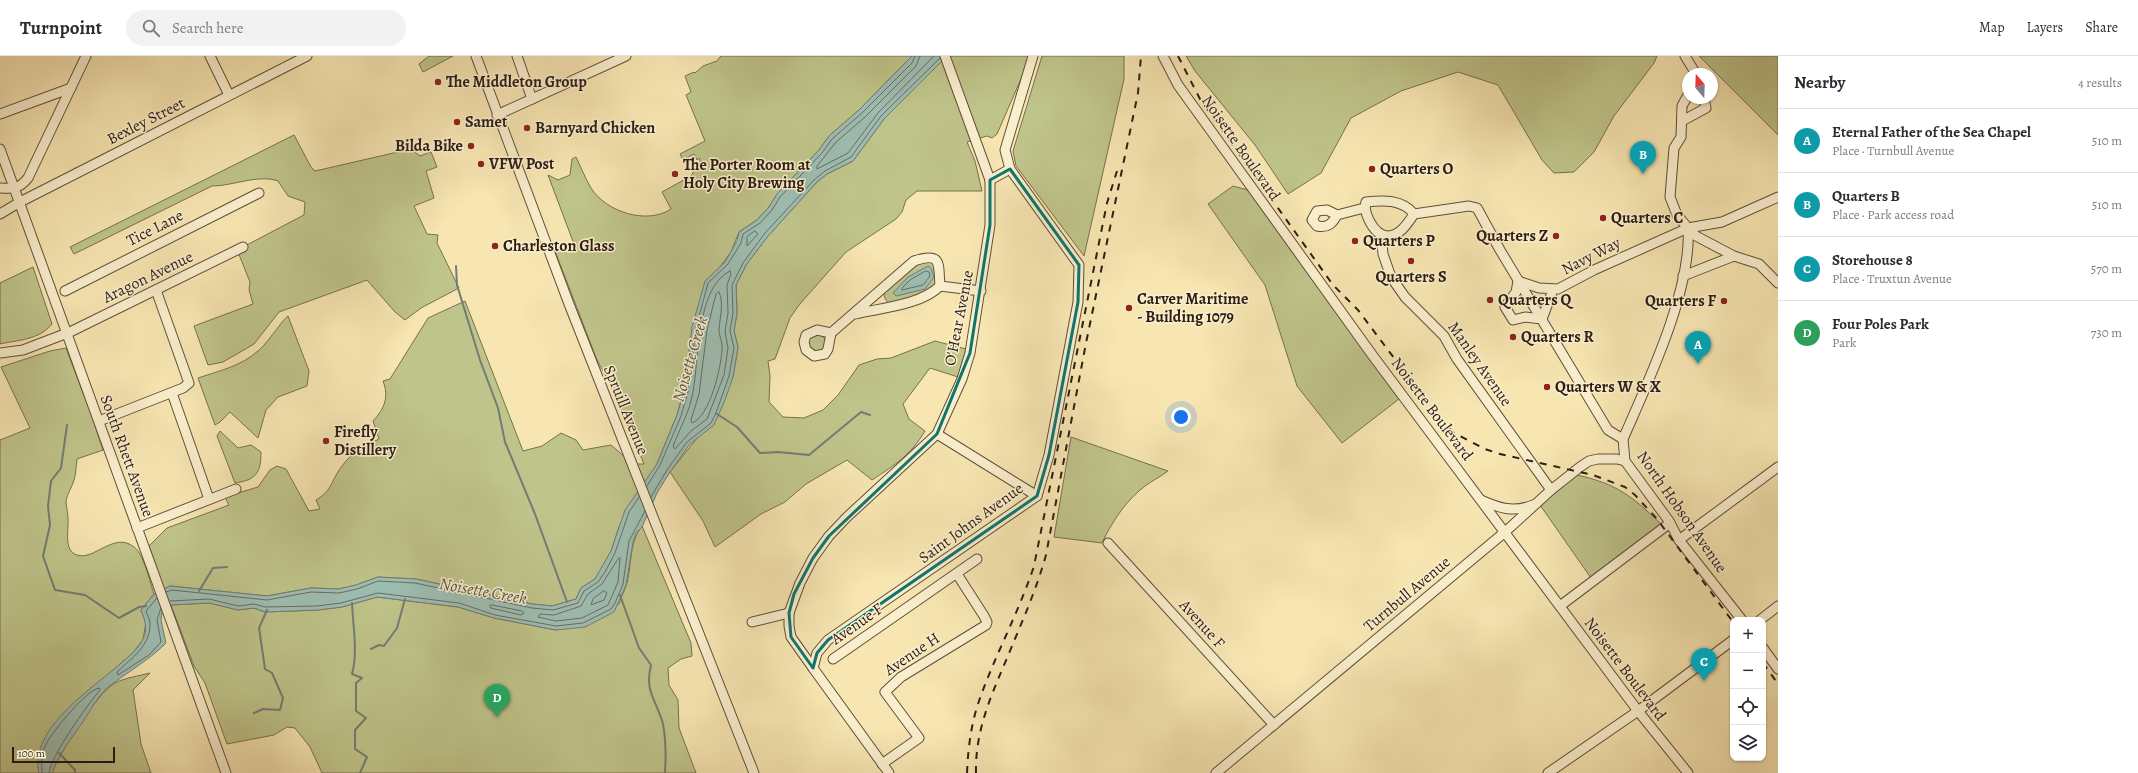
<!DOCTYPE html>
<html lang="en">
<head>
<meta charset="utf-8">
<style>
	:root { --surface:#fff; --page:#f2f2f3; --text:#2b2b33; --muted:#7c7c81; --line:#e1e1e2; --accent:#8f2418 }
	body { margin:0; font-family:Alegreya,serif; background:var(--page); color:var(--text) }
	.controls { position:absolute; right:12px; bottom:12px; display:grid; overflow:hidden; border-radius:8px; box-shadow:0 1px 3px #0004 }
	.controls button { width:36px; height:36px; display:grid; place-items:center; padding:0; border:0; border-bottom:1px solid var(--line); background:var(--surface); color:var(--text); font:20px sans-serif }
	.compass { position:absolute; left:1682px; top:12px; width:36px; height:36px; border-radius:50%; background:var(--surface); box-shadow:0 1px 3px #0004; rotate:341deg }
	.scale { position:absolute; left:12px; bottom:10px; width:103px; box-sizing:border-box; padding-left:4px; border:2px solid #2d1c14; border-top:0; font-size:11px; line-height:14px; white-space:nowrap; color:#2d1c14; -webkit-text-stroke:3px #faefcd; paint-order:stroke }
	.you { position:absolute; left:1181px; top:361px; width:14px; height:14px; margin:-10px; border:3px solid #fff; border-radius:50%; background:#1a73e8; box-shadow:0 0 0 6px #1a73e833 }
	.badge { display:grid; place-items:center; width:26px; height:26px; border-radius:50%; background:var(--accent); color:#fff; font-size:13px; font-weight:700 }
	.pin { position:absolute; translate:-50% -33px; filter:drop-shadow(0 1px 2px #0008) }
	.pin::after { content:''; position:absolute; top:21px; width:14px; height:12px; background:inherit; clip-path:polygon(0 0,100% 0,50% 100%) }
	.list { margin:0; padding:0; list-style:none }
	h2 { display:flex; justify-content:space-between; align-items:center; height:52px; margin:0; padding:0 16px; font-size:17px }
	h2 small { font-size:13px; font-weight:400; color:var(--muted) }
	.list li { display:grid; grid-template-columns:26px 1fr auto; gap:12px; align-items:center; box-sizing:border-box; height:64px; padding:0 16px; border-top:1px solid var(--line) }
	.list b { display:block; font-size:15px; white-space:nowrap }
	.list p { margin:0; font-size:13px; white-space:nowrap; color:var(--muted) }
	.list em { font-size:13px; font-style:normal; color:var(--muted) }
	.icon { flex:none; width:22px; height:22px; fill:none; stroke:currentColor; stroke-width:2; stroke-linecap:round; stroke-linejoin:round }
	.map { position:relative; flex:none; width:1778px; height:717px; overflow:hidden }
	header { display:flex; align-items:center; gap:24px; box-sizing:border-box; height:56px; padding:0 20px; background:var(--surface); border-bottom:1px solid var(--line) }
	header strong { font-size:19px }
	nav { display:flex; gap:22px; margin-inline-start:auto; font-size:14px }
	.search { width:280px; height:36px; background:var(--page); display:flex; align-items:center; gap:10px; box-sizing:border-box; padding:0 14px; border-radius:22px; color:var(--muted); font-size:15px }
	main { display:flex }
	aside { flex:1; background:var(--surface) }
	.map>svg:first-child { display:block }
	.green { fill:#bfc48a; stroke:#76704f }
	.water { fill:#9ebeb3; stroke:#717d73 }
	.lines { fill:none; stroke-linecap:round; stroke-linejoin:round }
	.shore { stroke:#666d64; stroke-width:1 }
	.stream { stroke:#717d73; stroke-width:2 }
	.minor-casing { stroke:#604e3c; stroke-width:11 }
	.minor { stroke:#faefcd; stroke-width:9 }
	.rail { stroke:#2d1c14; stroke-width:2; stroke-dasharray:7 7; stroke-linecap:butt }
	.marked { fill:none; stroke:#0f766e; stroke-width:3; stroke-linejoin:round }
	.poi-dot { fill:#8f2418; stroke:#faefcd; stroke-width:1.5 }
	.labels { text-anchor:middle; dominant-baseline:central; stroke-width:3; stroke-linejoin:round; paint-order:stroke }
	.poi-label { font-size:16px; font-weight:bold; fill:#2d1c14; stroke:#faefcd; text-anchor:start }
	.street-label { font-size:16px; fill:#2d1c14; stroke:#faefcd }
	.water-label { font-size:17px; font-style:italic; fill:#55554c; stroke:#faefcd }
</style>
</head>
<body>
<header>
<strong>Turnpoint</strong>
<div class="search"><svg class="icon" aria-label="search" viewBox="0 0 24 24"><circle cx="10" cy="10" r="6"/><path d="M15 15l6 6"/></svg>Search here</div>
<nav><a>Map</a><a>Layers</a><a>Share</a></nav>
</header>
<main>
<div class="map">
<svg width="1778" height="717" viewBox="0 0 1778 717">
	<rect width="100%" height="100%" fill="#f7e6b2"/>
	<filter id="stains"><feTurbulence type="fractalNoise" baseFrequency=".005" numOctaves="4"/><feColorMatrix values="0 0 0 0 .2 0 0 0 0 .09 0 0 0 0 .02 0 0 0 .5 -.17"/></filter>
	<radialGradient id="worn" r=".72"><stop offset=".6" stop-color="#630" stop-opacity="0"/><stop offset="1" stop-color="#630" stop-opacity=".3"/></radialGradient>
	<g class="green">
		<polygon points="429,0 453,0 423,16 419,8"/>
		<path d="M721,0H912L859,54L829,80L819,94L777,138L769,151L757,164L739,176L731,196L717,215L677,359L657,408L619,471L611,495L601,514L595,523L581,532L576,543L552,550L532,548L416,523L378,521L356,529L339,533L311,532L267,540L170,530L164,533L149,490L167,472L229,449L225,441L258,431L270,414L277,410L286,413L309,455L320,453L316,444C333,434 331,424 342,410C351,397 365,390 379,383L373,365C385,352 389,341 383,325L390,323L428,262L465,245L523,395L542,390L561,377L576,384L583,394L611,389L633,408H644L613,333L597,304L555,195L574,188L548,119L558,124L570,119L572,103L576,101C581,111 585,122 591,132C606,156 647,169 671,153L662,136L691,120L694,115L702,111L699,102L697,104L694,98L683,104L680,98L705,85L686,39L691,36L685,20L694,16L695,17L703,10L717,5Z"/>
		<path d="M947,0H1031L997,78L992,82L987,80L967,86L975,105L982,135H917L906,144L902,156L896,163L846,196L799,249L790,262L775,303L768,305L770,320L769,346L783,361L804,362L823,354L838,339L859,309L877,303L891,302L935,285L966,293L958,321L930,312L903,348L909,363L925,375C910,400 896,408 872,424L847,404L806,428L785,446L761,458L715,491L703,465L670,416L697,382L733,321L738,291L734,275L737,257L736,229L746,209L768,180L817,126L827,118L853,105L884,63Z"/>
		<polygon points="1042,0 1124,0 1124,23 1084,200 1016,110 1013,95"/>
		<polygon points="1186,0 1657,0 1654,7 1614,60 1594,96 1574,116 1554,117 1542,104 1498,29 1458,16 1401,35 1351,62 1321,117 1288,138 1255,89 1195,15"/>
		<polygon points="1699,0 1778,0 1778,79"/>
		<path d="M294,79L311,111L315,115L411,93L420,100L431,96L437,111L426,115L434,142L414,150L427,178L438,179L437,187L459,232L421,252L405,264L395,256L367,224L279,256L254,288L223,306L208,309L194,270L253,248L249,234L250,226L238,196L243,191L304,159L305,146L288,140L278,125C258,118 233,130 212,130L74,198L70,191Z"/>
		<polygon points="1233,130 1248,134 1399,343 1342,387 1297,330 1265,229 1208,148"/>
		<path d="M924,204L935,207C935,213 937,220 936,226C934,242 902,244 889,247C884,243 884,240 884,234L911,210Z"/>
		<path d="M33,211L52,268C39,284 18,284 0,288V227Z"/>
		<path d="M288,260L309,315L307,330L278,341L266,354L258,382L230,356L220,366L215,369L198,322C219,315 241,310 258,295C267,288 283,263 288,260Z"/>
		<circle cx="817" cy="287" r="9"/>
		<path d="M66,292L91,358L103,394L77,403C76,410 76,418 74,424C72,431 67,438 66,445C66,450 68,457 68,463C69,473 63,495 77,499C94,505 114,475 134,491C144,498 150,527 154,538L141,554L146,566L143,584L131,599L112,615L38,711L39,717H0V384L30,372L1,311L50,295Z"/>
		<path d="M220,375L238,392L251,389L261,396C261,417 256,424 235,427L217,380Z"/>
		<path d="M1071,381L1168,415C1159,422 1147,427 1139,435C1123,449 1111,468 1102,487L1054,481Z"/>
		<path d="M1577,419C1617,428 1632,440 1661,468L1591,522L1540,449Z"/>
		<path d="M642,470L691,587L692,600L681,603L668,612L669,629L678,644L679,672L696,717H322L310,691L295,672L287,671L274,679L227,688L205,627L194,610L171,549L210,547L238,554L254,552L265,556L318,554L342,551L377,541L458,551L494,562L556,574L619,548C621,541 625,534 627,527C632,507 629,487 642,470Z"/>
		<path d="M150,617L133,634L141,688L151,717H52C59,697 97,637 115,627C124,622 139,620 150,617Z"/>
	</g>
	<g class="water">
		<path d="M912,0H947L884,63L853,105L827,118L817,126L768,180L746,209L736,229L737,257L734,275L738,291L733,321L725,344L714,369L690,388L670,416L657,437L642,471L636,477L633,486L626,529L614,556L585,571L556,574L494,562L458,551L377,541L342,551L318,554L265,556L254,552L238,554L209,547L171,549L162,556L161,564L166,587C147,606 127,616 107,632C97,642 91,653 84,664C72,682 59,697 52,717H39C29,672 92,633 120,608C128,601 139,592 143,583C148,573 145,564 141,554L154,538L170,530L267,540L311,532L339,533L356,529L378,521L416,523L532,548L552,550L576,543L581,532L595,523L611,495L625,454L657,408L677,359L684,335L692,271L705,225L725,206L737,185L739,176L757,164L769,151L777,138L819,94L829,80L859,54Z"/>
		<polygon points="928,210 931,212 934,221 925,233 896,240 893,237 908,221"/>
	</g>
	<g class="lines">
		<g class="shore">
			<polyline points="920,0 916,10 865,61 836,86 817,110 817,113 848,97 878,57 934,0"/>
			<polygon points="755,175 758,178 747,190 747,181"/>
			<path d="M730,215L731,218L727,229L728,257L725,275L728,292L724,319L707,363L691,375L675,393L673,390C680,372 690,355 693,336C699,304 696,231 730,215Z"/>
			<polygon points="926,215 929,216 930,220 923,229 902,234 902,232 910,224"/>
			<path d="M719,236C724,246 720,262 719,273C719,280 723,287 722,294C721,312 710,360 692,367L691,364L699,338L707,274L716,238Z"/>
			<polyline points="647,430 660,409 681,360 688,336 696,272 708,227 728,208 741,187 743,178 760,167 772,154 780,141 822,97 832,83 862,57 912,7 915,0"/>
			<polyline points="651,441 667,414 687,386 711,367 716,357 729,320 734,292 730,275 733,257 732,229 743,207 765,177 814,124 825,115 851,101 881,60 940,2"/>
			<polygon points="620,502 618,526 608,549 582,562 556,565 538,561 540,558 554,559 581,550 588,538 602,528 618,503"/>
			<polygon points="604,535 607,537 604,544 591,549 593,543"/>
			<polyline points="166,536 172,534 267,544 311,536 339,537 357,533 378,525 415,527 532,552 553,554 578,547 584,535 598,526 605,516 615,497 629,456 639,441"/>
			<path d="M157,542L146,555C147,559 150,563 150,567C151,589 132,602 117,616L118,619L149,599L161,586L157,564L161,552"/>
			<polyline points="170,545 209,543 238,550 254,548 265,551 317,550 341,547 378,537 459,547 495,559 556,570 583,567 611,553 615,547 623,528 629,485 645,455"/>
			<polygon points="492,549 522,555 524,557 521,559 491,552 490,550"/>
			<path d="M42,717C42,710 41,702 43,695C46,682 86,634 99,632L100,634C88,648 50,701 49,717"/>
		</g>
		<g class="stream">
			<polyline points="456,210 457,229 480,304 498,352 505,386 535,458 567,546"/>
			<polyline points="717,358 737,371 760,397 778,396 809,399 861,356 870,359"/>
			<polyline points="67,369 61,412 51,425 48,450 50,469 43,500 55,534 85,539 119,562 139,551 146,550"/>
			<polyline points="199,535 213,512 227,511"/>
			<path d="M620,539L639,592L651,609C644,636 657,645 663,668C666,684 666,701 665,717"/>
			<path d="M352,547C353,570 358,597 352,618L362,622L356,627V655L366,662L355,674V693L367,701L360,717"/>
			<polyline points="371,593 379,589 384,590 397,572 405,543"/>
			<polyline points="254,657 263,653 280,654 283,642 272,617 265,613 259,572 267,554"/>
			<polyline points="59,697 75,714 75,717"/>
		</g>
		<defs>
			<g id="minor">
				<polyline points="210,0 229,39"/>
				<polyline points="476,0 569,248 754,717"/>
				<polyline points="517,0 532,43"/>
				<polyline points="1163,0 1178,29 1373,300 1638,655 1688,717"/>
				<polyline points="1685,0 1696,18"/>
				<polyline points="0,58 71,32"/>
				<polyline points="497,59 626,0"/>
				<polyline points="1682,65 1706,52 1704,42"/>
				<polyline points="0,93 226,717"/>
				<polyline points="990,124 1010,113"/>
				<path d="M0,132C13,133 19,133 28,122L86,0"/>
				<polyline points="0,158 20,146 307,0"/>
				<path d="M1414,158C1408,167 1400,180 1388,180C1374,180 1363,157 1366,146C1383,144 1402,143 1414,158L1469,150L1477,152L1500,194L1608,374L1623,383L1625,405L1669,465L1679,484L1742,564"/>
				<path d="M1337,159C1332,168 1328,172 1317,170L1312,164L1317,155L1327,154L1337,159L1364,152"/>
				<polyline points="1688,172 1677,159 1670,141 1674,92 1681,81 1682,50 1688,39"/>
				<polyline points="1688,172 1722,166 1778,141"/>
				<polyline points="1381,178 1383,198 1391,221 1405,241 1444,280 1457,303 1551,434"/>
				<polyline points="1683,220 1734,200"/>
				<polyline points="940,230 981,235"/>
				<polyline points="1553,234 1542,263 1525,261 1513,264 1505,251 1516,236 1518,225 1539,232 1558,233 1594,214 1688,172 1696,180 1734,200 1759,208 1778,227"/>
				<polyline points="65,235 259,137"/>
				<polygon points="817,274 831,277 828,293 825,298 814,300 806,294 804,286 806,279"/>
				<path d="M831,277L914,205C943,195 938,209 940,230C921,249 881,252 855,258"/>
				<polyline points="0,297 23,294 70,276 243,191"/>
				<polyline points="172,337 209,443"/>
				<polyline points="99,365 183,332 189,327 156,234"/>
				<polyline points="937,378 1037,440"/>
				<path d="M1623,383C1648,326 1692,234 1688,172"/>
				<path d="M1481,444C1499,452 1513,457 1533,449"/>
				<polyline points="137,472 236,433"/>
				<polyline points="1679,484 1778,411"/>
				<polyline points="1108,487 1274,669"/>
				<polyline points="1560,550 1670,467"/>
				<polyline points="1760,564 1778,550"/>
				<polyline points="752,566 789,557"/>
				<polyline points="1763,592 1778,613"/>
				<polyline points="833,603 977,503"/>
				<polyline points="813,612 791,581 789,570 789,557 800,527 813,502 829,480 847,461 937,378 962,323 970,297 990,169 990,124 945,0"/>
				<polyline points="882,708 919,682 885,636 901,621 986,569 987,566 984,560 957,518"/>
				<polyline points="889,717 813,612 817,597 828,584 1037,440 1049,399 1078,246 1079,209 1010,113 1005,94 1033,0"/>
				<polyline points="1216,717 1505,476 1551,434 1580,411 1589,405 1598,403 1617,403 1625,405"/>
				<polyline points="1548,717 1638,655 1733,584"/>
			</g>
		</defs>
		<use href="#minor" class="minor-casing"/>
		<use href="#minor" class="minor"/>
		<g class="rail">
			<polyline points="1178,0 1200,43 1333,229 1358,254 1439,362 1454,377 1485,393 1500,398 1593,419 1625,431 1635,439 1657,463 1733,566"/>
			<polyline points="1763,607 1778,628"/>
			<path d="M967,717C968,693 971,668 979,645C995,599 1019,556 1034,510L1107,147L1117,115"/>
			<path d="M976,717C975,675 991,640 1007,602C1021,568 1036,535 1046,499L1086,287L1138,37L1141,0"/>
		</g>
	</g>
	<path class="marked" d="M1010,113L1079,209L1078,246L1049,399L1037,440L828,584L817,597L813,612L791,581L789,557L794,538L813,502L829,480L937,378L970,297L990,169V124Z"/>
	<g class="poi-dot">
		<circle cx="438" cy="26" r="4"/>
		<circle cx="457" cy="66" r="4"/>
		<circle cx="527" cy="72" r="4"/>
		<circle cx="471" cy="90" r="4"/>
		<circle cx="481" cy="108" r="4"/>
		<circle cx="1372" cy="113" r="4"/>
		<circle cx="675" cy="118" r="4"/>
		<circle cx="1603" cy="162" r="4"/>
		<circle cx="1556" cy="180" r="4"/>
		<circle cx="1355" cy="185" r="4"/>
		<circle cx="495" cy="190" r="4"/>
		<circle cx="1411" cy="205" r="4"/>
		<circle cx="1490" cy="244" r="4"/>
		<circle cx="1724" cy="245" r="4"/>
		<circle cx="1129" cy="252" r="4"/>
		<circle cx="1513" cy="281" r="4"/>
		<circle cx="1547" cy="331" r="4"/>
		<circle cx="326" cy="385" r="4"/>
	</g>
	<g class="labels">
		<g class="poi-label">
			<text x="446" y="26">The Middleton Group</text>
			<text x="465" y="66">Samet</text>
			<text x="535" y="72">Barnyard Chicken</text>
			<text x="463" y="90" text-anchor="end">Bilda Bike</text>
			<text x="489" y="108">VFW Post</text>
			<text x="683" y="109">The Porter Room at<tspan x="683" dy="18">Holy City Brewing</tspan></text>
			<text x="1380" y="113">Quarters O</text>
			<text x="1611" y="162">Quarters C</text>
			<text x="1548" y="180" text-anchor="end">Quarters Z</text>
			<text x="1363" y="185">Quarters P</text>
			<text x="503" y="190">Charleston Glass</text>
			<text x="1411" y="221" text-anchor="middle">Quarters S</text>
			<text x="1137" y="243">Carver Maritime<tspan x="1137" dy="18">- Building 1079</tspan></text>
			<text x="1498" y="244">Quarters Q</text>
			<text x="1716" y="245" text-anchor="end">Quarters F</text>
			<text x="1521" y="281">Quarters R</text>
			<text x="1555" y="331">Quarters W &amp; X</text>
			<text x="334" y="376">Firefly<tspan x="334" dy="18">Distillery</tspan></text>
		</g>
		<g class="street-label">
			<text transform="translate(146 65) rotate(-27)">Bexley Street</text>
			<text transform="translate(1241 92) rotate(55)">Noisette Boulevard</text>
			<text transform="translate(155 172) rotate(-27)">Tice Lane</text>
			<text transform="translate(1591 200) rotate(-27)">Navy Way</text>
			<text transform="translate(148 221) rotate(-26)">Aragon Avenue</text>
			<text transform="translate(959 262) rotate(-79)">O'Hear Avenue</text>
			<text transform="translate(1480 308) rotate(55)">Manley Avenue</text>
			<text transform="translate(1432 353) rotate(53)">Noisette Boulevard</text>
			<text transform="translate(626 354) rotate(68)">Spruill Avenue</text>
			<text transform="translate(127 400) rotate(70)">South Rhett Avenue</text>
			<text transform="translate(1682 456) rotate(55)">North Hobson Avenue</text>
			<text transform="translate(971 467) rotate(-36)">Saint Johns Avenue</text>
			<text transform="translate(1407 538) rotate(-40)">Turnbull Avenue</text>
			<text transform="translate(857 568) rotate(-35)">Avenue F</text>
			<text transform="translate(1202 568) rotate(48)">Avenue F</text>
			<text transform="translate(912 598) rotate(-34)">Avenue H</text>
			<text transform="translate(1625 613) rotate(53)">Noisette Boulevard</text>
		</g>
		<g class="water-label">
			<text transform="translate(690 303) rotate(-74)">Noisette Creek</text>
			<text transform="translate(483 535) rotate(10)">Noisette Creek</text>
		</g>
	</g>
	<rect width="100%" height="100%" filter="url(#stains)"/>
	<rect width="100%" height="100%" fill="url(#worn)"/>
</svg>
<div class="controls">
<button>+</button>
<button>−</button>
<button><svg class="icon" aria-label="locate" viewBox="0 0 24 24"><circle cx="12" cy="12" r="6"/><path d="M12 2v4M12 18v4M2 12h4M18 12h4"/></svg></button>
<button><svg class="icon" aria-label="layers" viewBox="0 0 24 24"><path d="M12 4l9 5-9 5-9-5zM3 14l9 5 9-5"/></svg></button>
</div>
<svg class="compass" viewBox="-18 -18 36 36"><path d="M0-13l5 13h-10z" fill="#e53935"/><path d="M0 13l5-13h-10z" fill="#7c7c81"/></svg>
<div class="scale">100 m</div>
<div class="you"></div>
<div class="pin badge" style="left:1698px;top:308px;background:#0f9aa8">A</div>
<div class="pin badge" style="left:1643px;top:118px;background:#0f9aa8">B</div>
<div class="pin badge" style="left:1704px;top:625px;background:#0f9aa8">C</div>
<div class="pin badge" style="left:497px;top:661px;background:#2e9e5b">D</div>
</div>
<aside>
<h2>Nearby<small>4 results</small></h2>
<ul class="list">
<li><span class="badge" style="background:#0f9aa8">A</span><div><b>Eternal Father of the Sea Chapel</b><p>Place · Turnbull Avenue</p></div><em>510 m</em></li>
<li><span class="badge" style="background:#0f9aa8">B</span><div><b>Quarters B</b><p>Place · Park access road</p></div><em>510 m</em></li>
<li><span class="badge" style="background:#0f9aa8">C</span><div><b>Storehouse 8</b><p>Place · Truxtun Avenue</p></div><em>570 m</em></li>
<li><span class="badge" style="background:#2e9e5b">D</span><div><b>Four Poles Park</b><p>Park</p></div><em>730 m</em></li>
</ul>
</aside>
</main>
</body>
</html>
